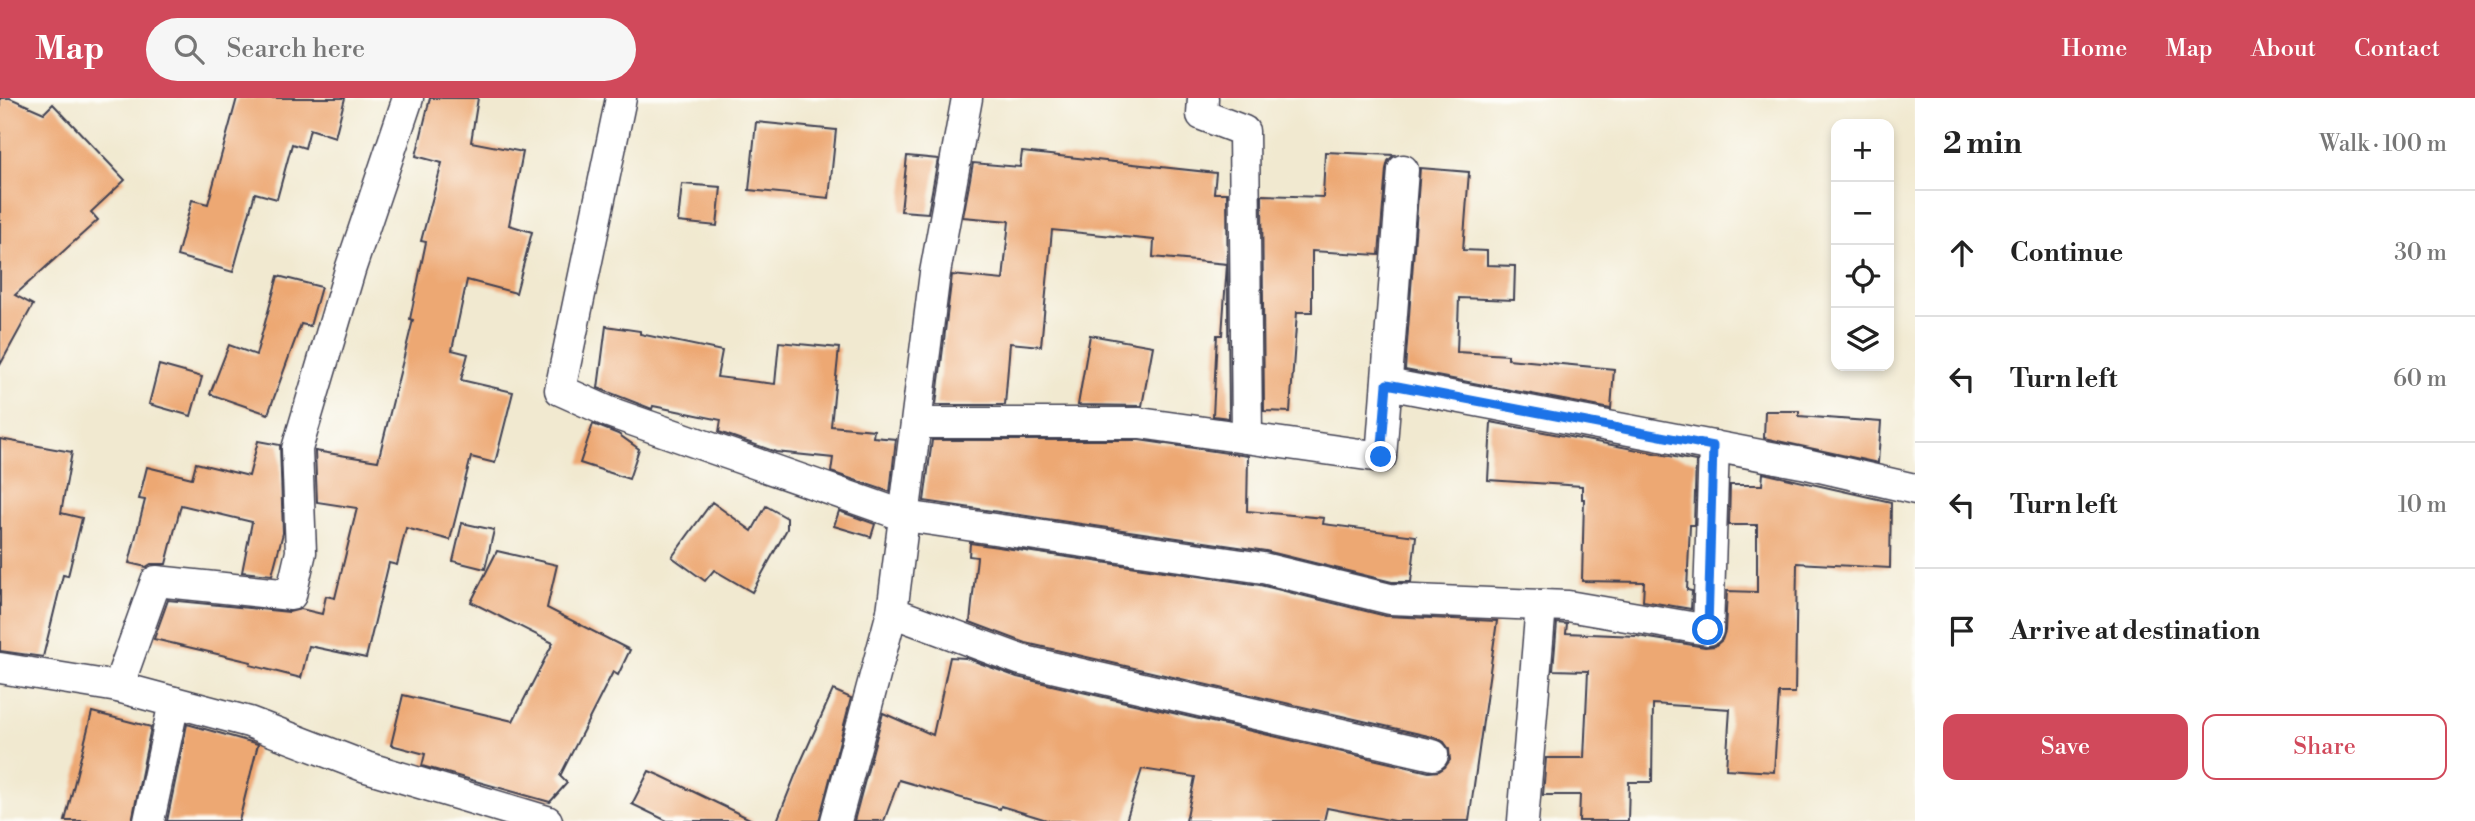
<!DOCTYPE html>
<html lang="en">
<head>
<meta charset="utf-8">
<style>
	:root { --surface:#fff; --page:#f6f6f6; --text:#222; --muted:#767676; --line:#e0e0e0; --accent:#d1495b }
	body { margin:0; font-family:"Libre Bodoni",serif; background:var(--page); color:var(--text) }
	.controls { position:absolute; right:21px; top:21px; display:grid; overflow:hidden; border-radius:14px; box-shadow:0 4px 10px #0003 }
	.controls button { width:63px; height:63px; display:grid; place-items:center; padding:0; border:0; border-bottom:2px solid var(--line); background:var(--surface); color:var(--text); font:35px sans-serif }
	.stop { position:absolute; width:21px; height:21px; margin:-16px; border:5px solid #1a73e8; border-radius:50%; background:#fff }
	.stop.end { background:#1a73e8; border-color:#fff; box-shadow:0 2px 7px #0008 }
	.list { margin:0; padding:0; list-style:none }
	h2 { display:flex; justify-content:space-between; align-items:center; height:91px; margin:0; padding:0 28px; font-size:30px }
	h2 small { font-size:23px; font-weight:400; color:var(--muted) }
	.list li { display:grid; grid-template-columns:46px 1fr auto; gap:21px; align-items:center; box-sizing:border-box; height:126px; padding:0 28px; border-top:2px solid var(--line) }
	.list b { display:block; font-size:26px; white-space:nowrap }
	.list em { font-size:23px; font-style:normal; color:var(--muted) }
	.actions { display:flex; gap:14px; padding:21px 28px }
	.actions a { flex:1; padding:16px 0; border:2px solid var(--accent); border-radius:14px; text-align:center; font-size:24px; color:var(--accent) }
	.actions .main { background:var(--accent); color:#fff }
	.icon { flex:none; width:38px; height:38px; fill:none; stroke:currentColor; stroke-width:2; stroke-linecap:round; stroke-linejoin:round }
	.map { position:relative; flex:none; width:1915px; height:723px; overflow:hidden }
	header { display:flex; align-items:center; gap:42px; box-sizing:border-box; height:98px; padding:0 35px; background:var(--accent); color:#fff }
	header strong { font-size:33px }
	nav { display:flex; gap:38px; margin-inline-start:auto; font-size:24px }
	.search { width:490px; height:63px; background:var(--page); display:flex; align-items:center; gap:18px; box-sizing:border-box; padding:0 24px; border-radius:38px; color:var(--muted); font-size:26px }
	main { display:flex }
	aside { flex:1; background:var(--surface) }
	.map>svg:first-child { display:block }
	.building { fill:#eda873 }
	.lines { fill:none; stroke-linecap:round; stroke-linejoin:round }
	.minor-casing { stroke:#414051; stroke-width:33 }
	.minor { stroke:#fff; stroke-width:30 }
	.route { stroke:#1a73e8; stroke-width:9 }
</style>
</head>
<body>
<header>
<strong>Map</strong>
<div class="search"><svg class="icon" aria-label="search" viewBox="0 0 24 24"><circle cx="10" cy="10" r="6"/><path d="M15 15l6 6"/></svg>Search here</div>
<nav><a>Home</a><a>Map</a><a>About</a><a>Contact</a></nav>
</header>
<main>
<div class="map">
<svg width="1915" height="723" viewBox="0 0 1915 723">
	<rect width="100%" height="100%" fill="#fdfcf7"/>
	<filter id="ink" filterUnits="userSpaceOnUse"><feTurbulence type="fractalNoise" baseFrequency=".0143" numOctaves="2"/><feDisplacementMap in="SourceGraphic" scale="14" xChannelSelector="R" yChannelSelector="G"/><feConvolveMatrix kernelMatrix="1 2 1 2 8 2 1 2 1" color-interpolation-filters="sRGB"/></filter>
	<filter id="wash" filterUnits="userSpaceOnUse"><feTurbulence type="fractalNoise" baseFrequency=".00686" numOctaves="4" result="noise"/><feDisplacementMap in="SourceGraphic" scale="28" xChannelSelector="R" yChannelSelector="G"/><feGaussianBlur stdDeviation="1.57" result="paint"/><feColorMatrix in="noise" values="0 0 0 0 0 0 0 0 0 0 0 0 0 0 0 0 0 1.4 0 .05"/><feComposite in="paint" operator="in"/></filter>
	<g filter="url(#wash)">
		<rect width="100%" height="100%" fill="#f1e9d0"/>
		<g id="blocks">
			<g class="building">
				<polygon points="0,0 10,0 44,15 53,6 125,82 91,114 98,122 15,197 33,207 0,267"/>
				<polygon points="237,0 345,0 335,39 310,31 305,50 292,46 277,101 255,95 233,174 177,158 192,102 208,106"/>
				<polygon points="430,0 478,0 471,44 523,54 509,127 532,134 516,195 467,182 452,252 468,256 461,282 513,294 495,365 471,359 450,442 406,430 397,467 389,465 366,560 309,548 301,580 250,567 251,564 154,541 168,502 289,514 301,511 322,516 326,498 335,500 357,410 317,404 315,353 378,363 413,222 410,221 426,144 421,143 442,65 416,58"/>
				<polygon points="756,24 836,32 829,100 749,92"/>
				<polygon points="1022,54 1216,75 1214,95 1227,95 1229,320 1213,318 1217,237 1222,237 1227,166 1153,159 1154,142 1052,132 1041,248 1010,245 1005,307 936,307 952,177 1003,182 1009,123 963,119 973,65 1020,69"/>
				<polygon points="1325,54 1394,57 1388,63 1386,71 1379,157 1312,153 1312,214 1297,214 1290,314 1264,313 1262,97 1323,99"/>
				<polygon points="907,58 938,61 928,115 901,113"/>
				<polygon points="1420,70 1469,74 1463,152 1487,153 1487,167 1515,168 1514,202 1459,200 1457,254 1508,257 1508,261 1614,271 1611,311 1405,272"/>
				<polygon points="682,86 721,89 717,128 678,124"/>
				<polygon points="278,178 321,189 310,228 301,226 268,316 210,296 229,247 256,257"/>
				<polygon points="606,228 640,233 640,236 722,253 717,279 775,286 779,244 839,250 831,328 874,332 873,339 896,341 890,394 831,374 833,360 776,354 719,334 721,322 653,308 652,311 598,290"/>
				<polygon points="1090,237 1153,248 1142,308 1078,307"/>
				<polygon points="159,267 202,279 191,318 149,306"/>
				<polygon points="1765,313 1799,313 1799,318 1881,324 1878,365 1764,340"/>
				<polygon points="1491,324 1696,363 1694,427 1690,427 1687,492 1692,493 1691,511 1643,503 1644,484 1582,483 1584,401 1582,401 1582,388 1488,382"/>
				<polygon points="593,326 618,336 639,351 629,381 580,365"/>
				<polygon points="0,341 72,354 61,415 82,420 68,478 63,477 43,559 0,553"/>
				<polygon points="932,342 1139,342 1248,358 1247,413 1324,420 1323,426 1416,438 1411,484 1392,484 1266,453 924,403"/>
				<polygon points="258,343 280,347 283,435 272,477 242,474 252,424 181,407 166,466 151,466 146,469 129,465 145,402 139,401 147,369 192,380 196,365 249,378"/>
				<polygon points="1763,375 1891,404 1890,470 1797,465 1795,595 1779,595 1774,674 1726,671 1730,611 1653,606 1652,684 1629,684 1628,723 1579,723 1580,697 1543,697 1546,660 1584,660 1588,573 1553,572 1557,525 1567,526 1566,535 1637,538 1705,549 1715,548 1722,542 1725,533 1727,493 1757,494 1757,427 1729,427 1730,387 1762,387"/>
				<polygon points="712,404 752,433 766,408 787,420 787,431 752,494 714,472 705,483 672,459"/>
				<polygon points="839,413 875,426 871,439 834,428"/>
				<polygon points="462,425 494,432 485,471 453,463"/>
				<polygon points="970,445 1260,487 1386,518 1497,523 1469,723 1394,723 1327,710 1324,723 1186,723 1195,679 1142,671 1126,723 1050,723 1001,708 1000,711 899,682 884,723 854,723 883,615 933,637 950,559 966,560 1017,579 1429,674 1439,673 1445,669 1450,662 1449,651 1444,644 1437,640 1026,545 970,524 977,459 969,458"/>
				<polygon points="497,453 557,467 547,510 630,552 618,577 613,574 560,678 567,685 550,704 422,668 425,656 391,647 403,597 513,623 553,545 471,504"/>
				<polygon points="833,592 851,600 819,723 777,723 799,668"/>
				<polygon points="92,614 151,629 132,723 65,723"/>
				<polygon points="187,626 258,646 239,723 167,723"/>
				<polygon points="649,673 661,678 754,723 667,723 632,706"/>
			</g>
		</g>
	</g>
	<g filter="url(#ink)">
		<use href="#blocks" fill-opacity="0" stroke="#414051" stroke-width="2"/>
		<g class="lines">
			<defs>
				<g id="minor">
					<polyline points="621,0 560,292 609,314 905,418 1263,470 1390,501 1568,508 1708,532 1714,348"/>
					<polyline points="1203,0 1202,17 1244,33 1247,340"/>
					<polyline points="1387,286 1802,365 1915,391"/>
					<polyline points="917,325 1140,325 1381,359 1403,72"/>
					<polyline points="892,514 1021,562 1433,657"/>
					<polyline points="0,570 118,589 174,604 149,723"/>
					<polyline points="118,589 156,483 291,497 301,454 297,351 350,172 408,0"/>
					<polyline points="174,604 249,624 366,669 547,723"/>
					<polyline points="836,723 892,514 935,175 967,0"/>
					<polyline points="1523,723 1541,507"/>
				</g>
			</defs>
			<use href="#minor" class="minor-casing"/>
			<use href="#minor" class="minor"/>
		</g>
	</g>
	<g class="lines" filter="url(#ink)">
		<polyline class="route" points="1381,359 1387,286 1713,348 1708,532"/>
	</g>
</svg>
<div class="controls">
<button>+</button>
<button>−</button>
<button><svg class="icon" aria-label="locate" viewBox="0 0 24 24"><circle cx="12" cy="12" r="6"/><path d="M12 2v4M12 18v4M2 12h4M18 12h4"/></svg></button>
<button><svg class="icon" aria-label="layers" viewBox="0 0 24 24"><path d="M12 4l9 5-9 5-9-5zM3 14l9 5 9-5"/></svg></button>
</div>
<div class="stop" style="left:1708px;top:532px"></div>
<div class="stop end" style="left:1381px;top:359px"></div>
</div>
<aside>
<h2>2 min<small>Walk · 100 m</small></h2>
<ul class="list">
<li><svg class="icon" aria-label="ahead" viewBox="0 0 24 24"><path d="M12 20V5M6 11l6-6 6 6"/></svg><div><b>Continue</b></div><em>30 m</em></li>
<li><svg class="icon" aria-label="left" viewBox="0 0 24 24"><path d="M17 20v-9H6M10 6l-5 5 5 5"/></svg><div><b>Turn left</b></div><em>60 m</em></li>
<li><svg class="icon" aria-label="left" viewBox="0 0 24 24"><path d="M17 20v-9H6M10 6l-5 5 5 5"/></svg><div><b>Turn left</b></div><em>10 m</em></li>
<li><svg class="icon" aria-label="arrive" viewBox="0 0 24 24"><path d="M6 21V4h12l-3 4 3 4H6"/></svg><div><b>Arrive at destination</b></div></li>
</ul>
<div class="actions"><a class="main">Save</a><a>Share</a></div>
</aside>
</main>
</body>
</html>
